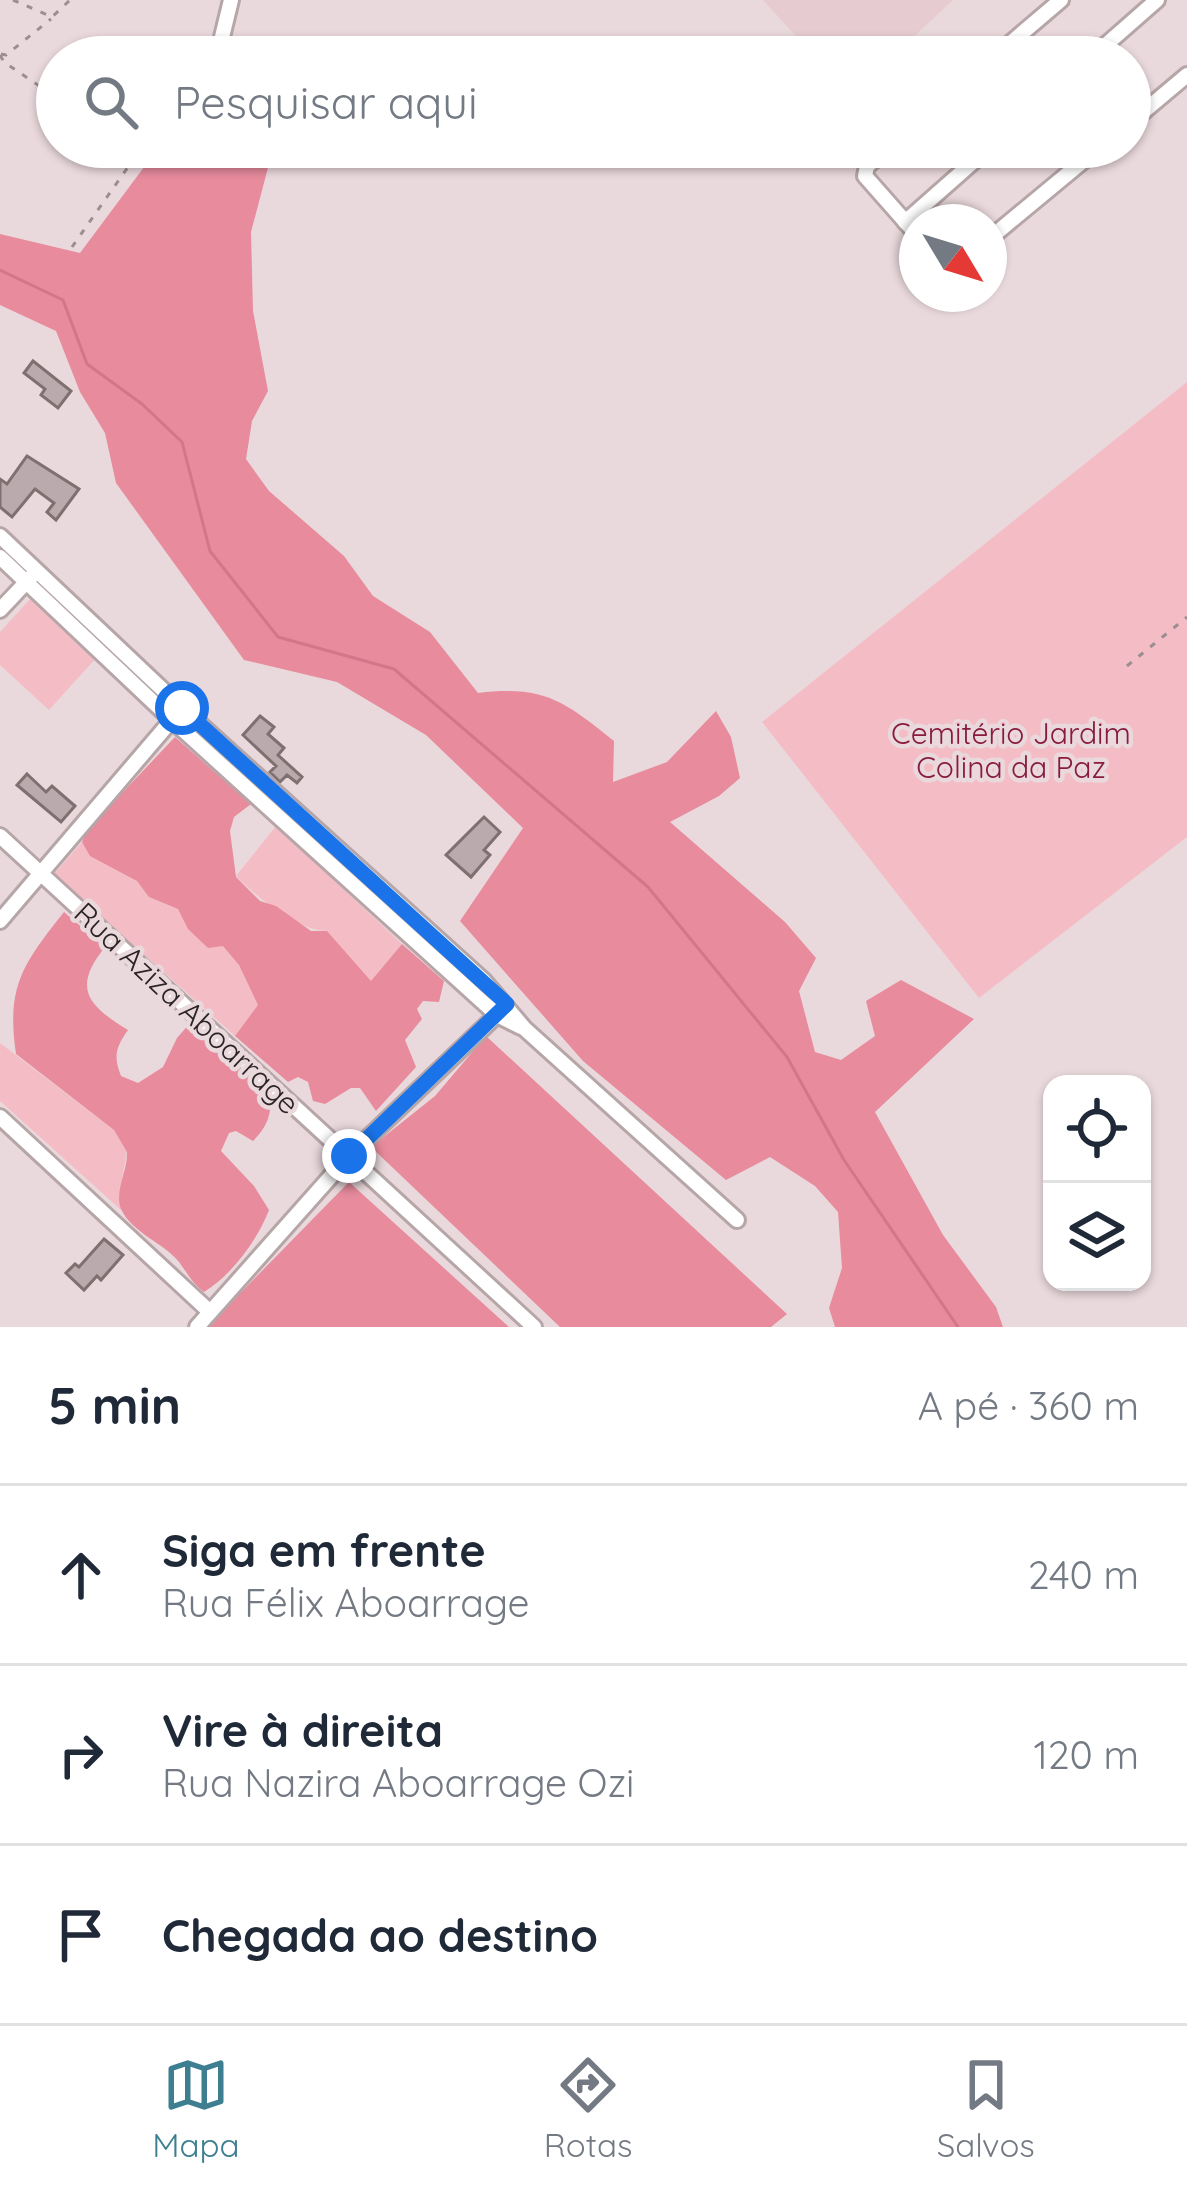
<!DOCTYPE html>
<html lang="pt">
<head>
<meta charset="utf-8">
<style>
	:root { --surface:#fff; --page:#f6f6f7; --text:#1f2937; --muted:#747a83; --line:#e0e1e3; --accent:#3d7f90 }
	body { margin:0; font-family:Quicksand,sans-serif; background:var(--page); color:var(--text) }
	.controls { position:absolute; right:36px; bottom:36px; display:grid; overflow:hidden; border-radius:24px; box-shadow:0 3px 9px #0004 }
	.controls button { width:108px; height:108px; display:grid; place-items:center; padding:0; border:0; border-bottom:3px solid var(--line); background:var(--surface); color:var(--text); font:60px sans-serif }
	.compass { position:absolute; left:899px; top:204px; width:108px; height:108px; border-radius:50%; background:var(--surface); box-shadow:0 3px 9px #0004; rotate:128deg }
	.stop { position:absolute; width:36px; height:36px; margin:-27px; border:9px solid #1a73e8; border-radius:50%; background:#fff }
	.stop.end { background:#1a73e8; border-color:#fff; box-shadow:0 3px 12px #0008 }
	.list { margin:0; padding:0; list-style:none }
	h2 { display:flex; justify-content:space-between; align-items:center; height:156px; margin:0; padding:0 48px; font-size:51px }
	h2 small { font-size:39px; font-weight:400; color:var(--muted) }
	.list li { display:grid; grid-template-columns:78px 1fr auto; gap:36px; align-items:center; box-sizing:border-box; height:180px; padding:0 48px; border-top:3px solid var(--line) }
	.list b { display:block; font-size:45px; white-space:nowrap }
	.list p { margin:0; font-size:39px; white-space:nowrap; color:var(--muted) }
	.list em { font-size:39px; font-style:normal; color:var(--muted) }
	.icon { flex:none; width:66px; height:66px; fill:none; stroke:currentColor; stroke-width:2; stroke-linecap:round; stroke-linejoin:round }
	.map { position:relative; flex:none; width:1187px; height:1327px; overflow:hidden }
	.search { position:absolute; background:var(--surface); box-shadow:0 3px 9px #0004; left:36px; right:36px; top:36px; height:132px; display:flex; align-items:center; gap:30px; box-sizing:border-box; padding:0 42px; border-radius:66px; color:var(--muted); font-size:45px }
	.sheet { height:696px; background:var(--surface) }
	nav { display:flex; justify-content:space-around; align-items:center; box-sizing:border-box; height:168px; border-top:3px solid var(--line); background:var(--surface); font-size:33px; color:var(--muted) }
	nav a { display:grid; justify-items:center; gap:6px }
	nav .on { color:var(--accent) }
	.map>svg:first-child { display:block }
	.built { fill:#e6ccd0 }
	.green { fill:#f4bdc6 }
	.forest { fill:#e78b9d }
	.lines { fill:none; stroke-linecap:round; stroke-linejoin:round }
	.stream { stroke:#d2778a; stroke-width:3 }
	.building { fill:#bbaaad; stroke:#7e6f71; stroke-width:3 }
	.street-casing { stroke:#b6a6a8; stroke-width:20 }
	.path { stroke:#9b8e90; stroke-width:3; stroke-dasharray:6 9; stroke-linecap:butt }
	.street { stroke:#fff; stroke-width:14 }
	.route { stroke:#1a73e8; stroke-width:15 }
	.labels { text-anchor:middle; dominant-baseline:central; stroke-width:9; stroke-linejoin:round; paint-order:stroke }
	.park-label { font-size:30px; fill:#881b3e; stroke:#ead9dc }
	.street-label { font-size:30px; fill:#2b2425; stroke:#ead9dc }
</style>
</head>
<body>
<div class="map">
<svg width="1187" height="1327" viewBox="0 0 1187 1327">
	<rect width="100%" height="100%" fill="#ead9dc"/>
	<polygon class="built" points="763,0 953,0 892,57 815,57"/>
	<g class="green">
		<polygon points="1187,382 1187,837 979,998 762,722"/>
		<polygon points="32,597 97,657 49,710 0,665 0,632"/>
		<path d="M276,826L402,944L371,982L327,931C300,931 255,896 236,876Z"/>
		<path d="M82,842C95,865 119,865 138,882C157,899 152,898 178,909C192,937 201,929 223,945C240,959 249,986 259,1006L235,1036L54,874Z"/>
		<polygon points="0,1043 114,1130 127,1151 120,1191 121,1210 0,1101"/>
	</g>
	<g class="forest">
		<path d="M159,147H280L270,160L251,232L253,311L268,391L252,421L246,459L269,491L344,556L373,596L430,632L478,693C544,685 564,701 614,741L613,782L667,762L716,711L731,737L740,778L719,796L670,822L785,922L816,958L799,991L815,1052L841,1060L875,1036L866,1001L901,980L974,1019L875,1112L943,1235L996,1307L1003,1327H835L829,1308L842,1268L838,1212L815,1186L770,1157L726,1180L583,1061L460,921L523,828L426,735L337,682L244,660L116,483L105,433L80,392L56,331L0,305V234L80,253Z"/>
		<polygon points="175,737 251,804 234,817 230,831 236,877 260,901 276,906 311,931 327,931 371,981 402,944 444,981 439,1002 423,1001 417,1009 422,1019 405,1040 416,1067 376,1111 360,1088 351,1088 325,1104 313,1101 308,1082 298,1077 288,1082 235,1036 258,1005 239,965 223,946 208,948 188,929 178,909 149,897 137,881 90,856 82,842 87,830"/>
		<path d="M64,912L105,947C71,989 89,1006 128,1030C116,1047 113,1056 121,1076L138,1083L163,1067L177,1038L190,1023L270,1097C272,1116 266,1128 253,1141L236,1131L229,1133L221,1151L254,1186L269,1210C258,1239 231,1276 204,1292C192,1283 188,1274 179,1262C164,1243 132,1233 121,1209C114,1192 128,1170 127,1152L114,1130L16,1054C6,986 23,964 64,912Z"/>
		<polygon points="486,1036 787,1314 771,1327 560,1327 371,1147 435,1096"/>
		<polygon points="349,1182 509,1327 207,1327"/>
	</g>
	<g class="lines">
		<polyline class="stream" points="0,270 63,300 87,364 142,404 182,442 210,551 278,637 394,669 648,887 787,1057 844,1160 958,1327"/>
	</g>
	<g class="building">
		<polygon points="33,361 71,391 58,408 41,395 45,389 24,373"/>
		<polygon points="27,456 79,489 56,520 47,512 54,503 35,489 12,517 0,507 0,479 7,484"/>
		<polygon points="260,716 274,727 268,734 284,748 278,755 302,777 297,783 287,775 280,782 270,772 276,766 243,735"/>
		<polygon points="27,774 46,792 52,786 75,806 61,822 17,785"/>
		<polygon points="484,817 500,832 484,850 490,855 471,877 446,855"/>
		<polygon points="104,1239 123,1255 101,1280 97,1276 84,1290 66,1273 75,1264 79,1267"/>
	</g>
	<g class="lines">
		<defs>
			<g id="street">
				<polyline points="222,37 231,0"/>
				<polyline points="994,57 1061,0"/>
				<polyline points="1092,57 1157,0"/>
				<polyline points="1130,123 1187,75"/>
				<polyline points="890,147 867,166 865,176 917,235"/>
				<polyline points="905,222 990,147"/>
				<polyline points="989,239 1100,147"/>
				<polyline points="0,536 182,708 484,981 525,1029 737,1220"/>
				<polyline points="0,557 172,720 497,1015 521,1027"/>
				<polyline points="0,610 33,575"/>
				<polyline points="0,836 534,1327"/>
				<polyline points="0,921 176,715"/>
				<polyline points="0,1117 210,1312"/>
				<polyline points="197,1327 349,1156 501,1011"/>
			</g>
		</defs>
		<use href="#street" class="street-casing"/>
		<g class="path">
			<polyline points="13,0 52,17 70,0"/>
			<polyline points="1,54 6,55 51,19"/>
			<polyline points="0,55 4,62 57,98"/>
			<polyline points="1130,85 1141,96"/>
			<polyline points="72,247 128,167 118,147"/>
			<polyline points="1127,666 1187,617"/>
		</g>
		<use href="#street" class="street"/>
	</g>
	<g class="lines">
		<polyline class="route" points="182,708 507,1004 349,1156"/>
	</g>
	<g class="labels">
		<g class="park-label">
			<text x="1011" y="733">Cemitério Jardim<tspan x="1011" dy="34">Colina da Paz</tspan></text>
		</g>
		<g class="street-label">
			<text transform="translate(187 1008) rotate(43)">Rua Aziza Aboarrage</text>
		</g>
	</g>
</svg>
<div class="controls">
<button><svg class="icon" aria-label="locate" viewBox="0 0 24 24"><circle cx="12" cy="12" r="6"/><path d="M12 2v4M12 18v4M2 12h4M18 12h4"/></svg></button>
<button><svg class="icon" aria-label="layers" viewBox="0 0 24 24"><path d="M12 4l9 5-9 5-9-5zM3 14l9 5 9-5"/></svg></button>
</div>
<svg class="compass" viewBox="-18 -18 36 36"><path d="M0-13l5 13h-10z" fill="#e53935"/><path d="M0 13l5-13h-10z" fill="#747a83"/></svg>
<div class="stop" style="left:182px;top:708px"></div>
<div class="stop end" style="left:349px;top:1156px"></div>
<div class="search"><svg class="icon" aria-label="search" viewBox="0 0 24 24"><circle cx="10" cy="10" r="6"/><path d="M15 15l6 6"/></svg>Pesquisar aqui</div>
</div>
<section class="sheet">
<h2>5 min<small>A pé · 360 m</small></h2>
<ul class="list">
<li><svg class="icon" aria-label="ahead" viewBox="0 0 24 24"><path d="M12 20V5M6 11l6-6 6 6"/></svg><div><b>Siga em frente</b><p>Rua Félix Aboarrage</p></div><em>240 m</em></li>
<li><svg class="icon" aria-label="right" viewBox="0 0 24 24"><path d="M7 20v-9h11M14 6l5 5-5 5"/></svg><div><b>Vire à direita</b><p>Rua Nazira Aboarrage Ozi</p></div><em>120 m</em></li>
<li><svg class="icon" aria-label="arrive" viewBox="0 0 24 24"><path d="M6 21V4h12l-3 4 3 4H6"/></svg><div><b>Chegada ao destino</b></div></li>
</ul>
</section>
<nav>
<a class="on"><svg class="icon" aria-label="map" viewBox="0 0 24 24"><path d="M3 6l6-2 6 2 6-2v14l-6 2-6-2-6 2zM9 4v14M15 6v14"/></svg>Mapa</a>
<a><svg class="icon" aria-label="directions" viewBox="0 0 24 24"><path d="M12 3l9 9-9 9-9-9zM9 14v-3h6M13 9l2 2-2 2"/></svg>Rotas</a>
<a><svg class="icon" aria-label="saved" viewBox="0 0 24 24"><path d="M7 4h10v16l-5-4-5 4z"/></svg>Salvos</a>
</nav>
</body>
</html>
